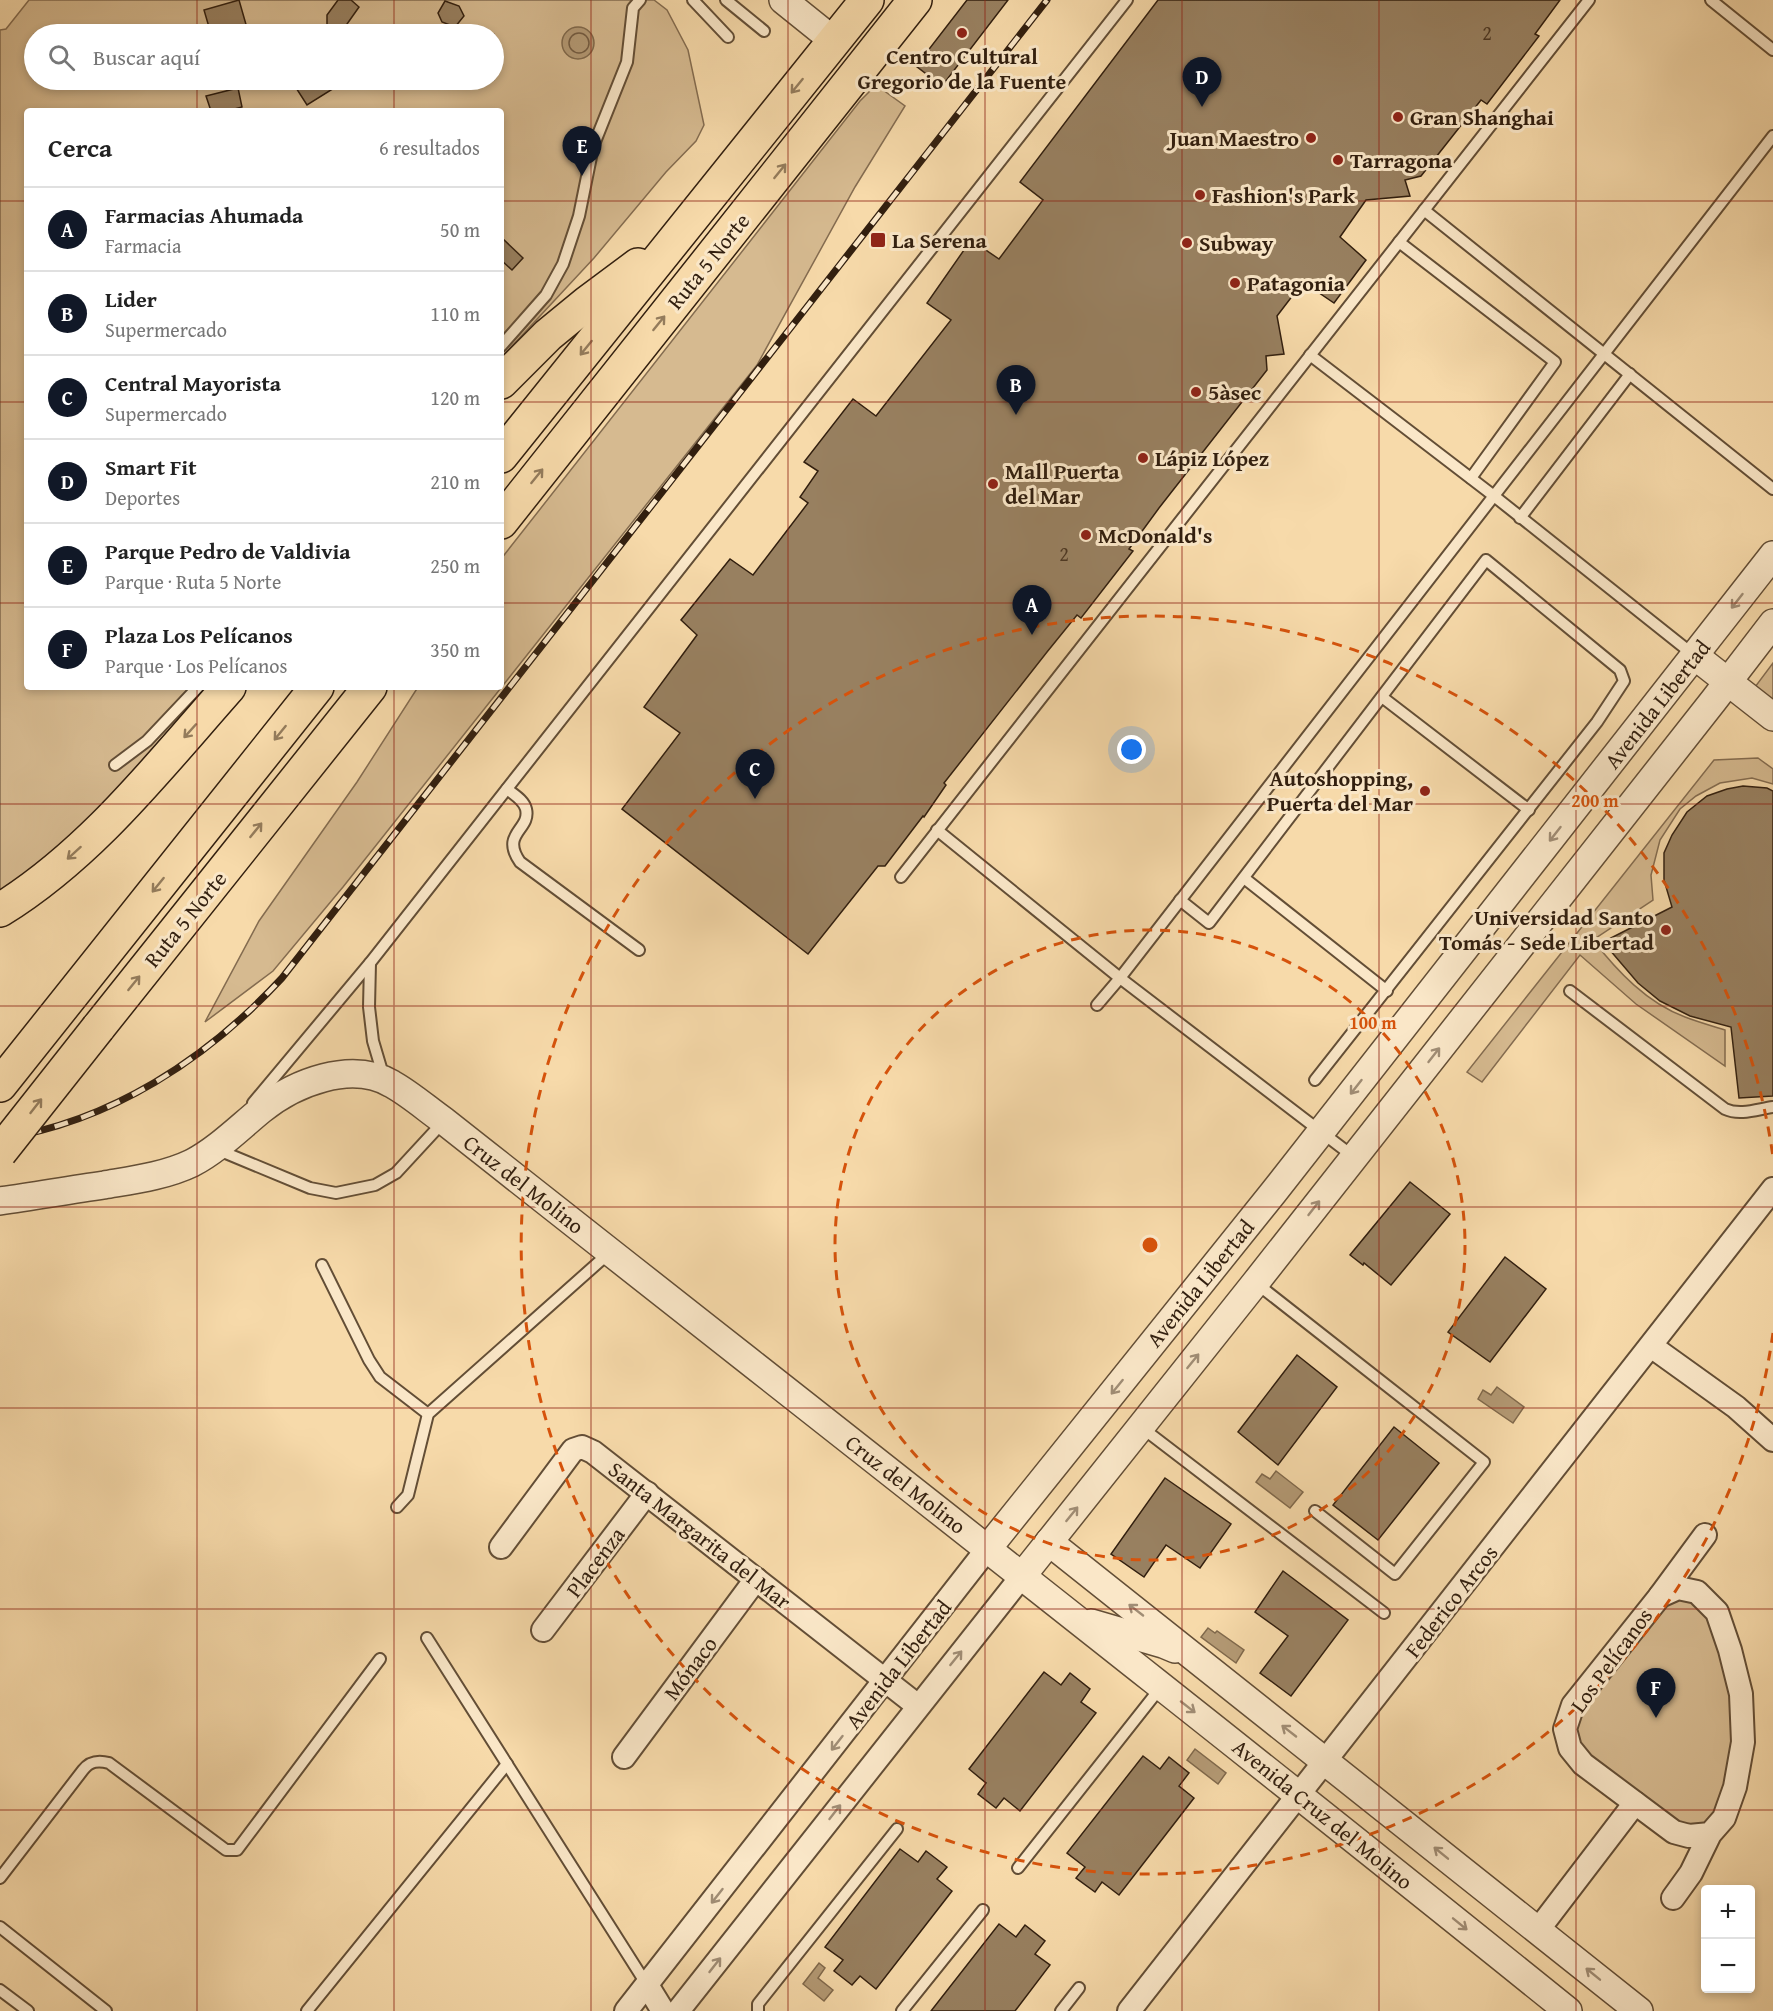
<!DOCTYPE html>
<html lang="es">
<head>
<meta charset="utf-8">
<style>
	:root { --surface:#fff; --page:#f2f2f2; --text:#222; --muted:#767676; --line:#e0e0e0; --accent:#111827 }
	body { margin:0; font-family:"Gentium Book Plus",serif; background:var(--page); color:var(--text) }
	.controls { position:absolute; right:18px; bottom:18px; display:grid; overflow:hidden; border-radius:6px; box-shadow:0 3px 9px #0003 }
	.controls button { width:54px; height:54px; display:grid; place-items:center; padding:0; border:0; border-bottom:2px solid var(--line); background:var(--surface); color:var(--text); font:30px sans-serif }
	.you { position:absolute; left:1132px; top:750px; width:21px; height:21px; margin:-15px; border:4px solid #fff; border-radius:50%; background:#1a73e8; box-shadow:0 0 0 9px #1a73e833 }
	.badge { display:grid; place-items:center; width:39px; height:39px; border-radius:50%; background:var(--accent); color:#fff; font-size:20px; font-weight:700 }
	.pin { position:absolute; translate:-50% -50px; filter:drop-shadow(0 2px 3px #0008) }
	.pin::after { content:''; position:absolute; top:32px; width:21px; height:18px; background:inherit; clip-path:polygon(0 0,100% 0,50% 100%) }
	.list { margin:0; padding:0; list-style:none }
	h2 { display:flex; justify-content:space-between; align-items:center; height:78px; margin:0; padding:0 24px; font-size:26px }
	h2 small { font-size:20px; font-weight:400; color:var(--muted) }
	.list li { display:grid; grid-template-columns:39px 1fr auto; gap:18px; align-items:center; box-sizing:border-box; height:84px; padding:0 24px; border-top:2px solid var(--line) }
	.list b { display:block; font-size:22px; white-space:nowrap }
	.list p { margin:0; font-size:20px; white-space:nowrap; color:var(--muted) }
	.list em { font-size:20px; font-style:normal; color:var(--muted) }
	.icon { flex:none; width:33px; height:33px; fill:none; stroke:currentColor; stroke-width:2; stroke-linecap:round; stroke-linejoin:round }
	.map { position:relative; flex:none; width:1773px; height:2011px; overflow:hidden }
	.search { position:absolute; background:var(--surface); box-shadow:0 3px 9px #0003; left:24px; top:24px; width:480px; height:66px; display:flex; align-items:center; gap:15px; box-sizing:border-box; padding:0 21px; border-radius:33px; color:var(--muted); font-size:22px }
	.panel { position:absolute; background:var(--surface); box-shadow:0 3px 9px #0003; left:24px; top:108px; width:480px; height:582px; border-radius:6px }
	.map>svg:first-child { display:block }
	.green { fill:#d6ba90; stroke:#846c50; stroke-width:1.5; fill-rule:evenodd }
	.water { fill:#b49a75; stroke:#80694c; stroke-width:1.5 }
	.lines { fill:none; stroke-linecap:round; stroke-linejoin:round }
	.shore { stroke:#735c42; stroke-width:1.5 }
	.building { fill:#988060; stroke:#321f0f; stroke-width:1.5 }
	.service-casing { stroke:#634e36; stroke-width:14 }
	.minor-casing { stroke:#634e36; stroke-width:26 }
	.tertiary-casing { stroke:#634e36; stroke-width:30 }
	.motorway-casing { stroke:#321f0f; stroke-width:36 }
	.service { stroke:#fae7c8; stroke-width:10 }
	.minor { stroke:#fae7c8; stroke-width:22 }
	.tertiary { stroke:#fae7c8; stroke-width:27 }
	.motorway { stroke:#f7daaa; stroke-width:33 }
	.rail-casing { stroke:#321f0f; stroke-width:7 }
	.rail { stroke:#fae7c8; stroke-width:4.5; stroke-dasharray:14; stroke-linecap:butt }
	.motorway-bridge-casing { stroke:#321f0f; stroke-width:36; stroke-linecap:butt }
	.motorway-bridge { stroke:#f7daaa; stroke-width:33 }
	.oneway { stroke:#947c5c }
	.oneway2 { stroke:#a08d75 }
	.grid { fill:none; stroke:#8f2418; stroke-width:1.5; stroke-opacity:0.55 }
	.ring { fill:none; stroke:#d6530c; stroke-width:3; stroke-dasharray:10 8 }
	.poi-dot { fill:#8f2418; stroke:#fae7c8; stroke-width:2 }
	.labels { text-anchor:middle; dominant-baseline:central; stroke-width:6; stroke-linejoin:round; paint-order:stroke }
	.number-label { font-size:20px; fill:#4c3723 }
	.poi-label { font-size:22px; font-weight:bold; fill:#321f0f; stroke:#fae7c8; text-anchor:start }
	.street-label { font-size:22px; fill:#321f0f; stroke:#fae7c8 }
	.centre { fill:#d6530c; stroke:#fae7c8; stroke-width:3 }
	.ring-label { font-size:18px; text-anchor:middle; font-weight:bold; fill:#d6530c; stroke:#fae7c8; stroke-width:6; stroke-linejoin:round; paint-order:stroke }
</style>
</head>
<body>
<div class="map">
<svg width="1773" height="2011" viewBox="0 0 1773 2011">
	<rect width="100%" height="100%" fill="#f7daaa"/>
	<filter id="stains"><feTurbulence type="fractalNoise" baseFrequency=".00333" numOctaves="4"/><feColorMatrix values="0 0 0 0 .2 0 0 0 0 .09 0 0 0 0 .02 0 0 0 .5 -.17"/></filter>
	<radialGradient id="worn" r=".72"><stop offset=".6" stop-color="#630" stop-opacity="0"/><stop offset="1" stop-color="#630" stop-opacity=".3"/></radialGradient>
	<g class="green">
		<path d="M29,0H654L667,10L688,50L704,125L696,141L666,172L594,258L501,358V111H27V687H212L183,721L59,851L0,894V30L6,29ZM34,34H494V80H34Z"/>
		<polygon points="876,85 905,106 855,187 757,365 343,887 273,971 205,1022 259,921 357,782 418,687 501,687 501,559 860,101"/>
		<polygon points="1773,663 1773,708 1752,691"/>
		<path d="M1758,758L1773,769V784L1752,778L1720,783L1696,796L1680,809L1660,840L1651,875L1653,900L1593,940C1617,971 1647,1003 1685,1017C1698,1022 1712,1026 1725,1030V1066L1636,1004L1580,955L1482,1082L1467,1072L1714,760Z"/>
		<polygon points="1679,1594 1712,1615 1736,1695 1730,1785 1707,1828 1690,1830 1575,1746 1578,1708 1663,1600"/>
	</g>
	<g class="water">
		<circle cx="578" cy="43" r="16"/>
		<polygon points="1497,1387 1524,1407 1513,1423 1478,1399 1483,1390 1491,1395"/>
		<polygon points="1276,1471 1303,1492 1290,1508 1256,1482 1262,1474 1270,1479"/>
		<polygon points="1208,1628 1215,1633 1217,1631 1244,1650 1236,1663 1201,1637"/>
		<polygon points="1195,1749 1226,1773 1218,1784 1187,1760"/>
		<polygon points="819,1963 825,1968 818,1978 833,1990 824,2001 803,1984"/>
	</g>
	<g class="lines">
		<circle class="shore" cx="579" cy="43" r="10"/>
	</g>
	<g class="building">
		<polygon points="239,0 247,28 223,34 211,34 204,10"/>
		<polygon points="338,0 351,0 359,7 340,34 327,34 327,15"/>
		<polygon points="967,0 1008,0 942,86 916,66"/>
		<polygon points="1158,0 1560,0 1535,34 1539,36 1487,104 1481,100 1421,176 1405,180 1410,196 1366,200 1340,237 1366,260 1334,303 1303,282 1277,316 1284,354 1266,356 1267,370 1159,508 1129,549 1133,551 1081,618 1077,615 1047,652 944,783 946,785 924,817 923,816 885,866 878,866 808,954 622,809 680,733 644,707 697,635 681,620 730,559 753,575 808,503 800,497 818,471 804,462 853,399 876,416 951,320 927,303 971,240 999,259 1043,200 1020,182"/>
		<polygon points="445,1 459,6 464,16 455,27 442,22 438,13"/>
		<polygon points="291,80 347,80 307,105"/>
		<polygon points="238,88 242,107 227,111 211,111 206,96"/>
		<polygon points="501,237 523,258 512,270 501,260"/>
		<polygon points="1743,786 1767,788 1773,791 1773,1096 1739,1098 1731,1027 1690,1016 1660,1001 1638,983 1603,942 1672,907 1664,880 1664,853 1672,835 1687,812 1707,796 1727,789"/>
		<polygon points="1410,1182 1450,1214 1391,1285 1364,1263 1363,1265 1350,1255"/>
		<polygon points="1505,1257 1546,1289 1490,1362 1448,1332"/>
		<polygon points="1297,1355 1337,1387 1278,1465 1238,1432"/>
		<polygon points="1394,1427 1439,1463 1378,1540 1333,1505"/>
		<polygon points="1165,1478 1231,1524 1200,1568 1166,1545 1144,1577 1111,1554"/>
		<polygon points="1283,1571 1348,1620 1291,1696 1260,1673 1288,1636 1255,1612"/>
		<polygon points="1044,1672 1061,1685 1070,1673 1090,1689 1081,1702 1096,1713 1020,1811 1004,1798 996,1808 978,1794 986,1783 969,1769"/>
		<polygon points="1143,1756 1160,1769 1169,1757 1189,1773 1179,1786 1194,1798 1119,1895 1102,1882 1095,1892 1076,1878 1085,1867 1067,1853"/>
		<polygon points="900,1849 918,1862 926,1851 947,1867 937,1879 952,1891 876,1989 860,1976 852,1985 834,1971 843,1960 825,1947"/>
		<polygon points="999,1924 1016,1937 1025,1925 1045,1941 1035,1954 1050,1965 1015,2011 931,2011"/>
	</g>
	<g class="lines">
		<defs>
			<g id="service">
				<polyline points="693,0 728,37"/>
				<polyline points="726,0 764,31"/>
				<polyline points="1711,0 1773,50"/>
				<polyline points="1424,210 1773,489"/>
				<polyline points="1399,242 1555,362 1471,478"/>
				<polyline points="501,346 546,295 563,264 579,216 593,147 627,62 633,8 640,0"/>
				<polyline points="1310,355 1494,496 1695,656"/>
				<polyline points="1520,518 1630,374"/>
				<polyline points="1382,697 1529,810"/>
				<polyline points="115,765 147,741 198,687"/>
				<path d="M507,789C513,794 524,800 526,809C531,830 500,833 520,862L639,950"/>
				<polyline points="937,830 1120,978 1354,1157"/>
				<polyline points="901,877 1589,0"/>
				<polyline points="1244,878 1387,991"/>
				<polyline points="1180,900 1209,923 1486,560 1620,670 1624,681 1597,722 1315,1080"/>
				<polyline points="370,963 369,1007 373,1041 384,1078"/>
				<path d="M1570,991L1725,1109C1740,1116 1758,1109 1773,1107"/>
				<polyline points="1097,1005 1120,978 1773,136"/>
				<polyline points="253,1103 370,963 1127,0"/>
				<polyline points="216,1149 310,1188 336,1193 375,1185 396,1173 444,1121"/>
				<polyline points="322,1265 369,1360 380,1377 428,1414"/>
				<polyline points="1256,1283 1484,1462 1395,1574 1315,1511"/>
				<polyline points="1141,1427 1384,1613"/>
				<polyline points="397,1507 408,1495 428,1414 609,1253"/>
				<polyline points="427,1638 647,1985"/>
				<polyline points="1018,1868 1161,1687"/>
				<path d="M0,1878L83,1770C90,1761 98,1760 109,1763L226,1850H237L380,1659"/>
				<polyline points="0,1927 106,2011"/>
				<polyline points="0,1990 28,2011"/>
				<polyline points="307,2011 507,1764"/>
				<polyline points="758,2011 758,2004 897,1829"/>
				<polyline points="902,2011 983,1910"/>
				<polyline points="1061,2011 1079,1988"/>
			</g>
			<g id="minor">
				<polyline points="1651,1346 1736,1407 1773,1440"/>
				<polyline points="501,1547 573,1450 582,1447 593,1452 918,1706"/>
				<polyline points="1660,1596 1705,1535"/>
				<polyline points="543,1630 647,1493"/>
				<polyline points="624,1757 756,1579"/>
				<polyline points="1673,1898 1691,1873 1710,1834 1724,1818 1735,1787 1743,1742 1741,1694 1730,1650 1717,1612 1697,1592 1678,1588 1660,1596 1573,1705 1565,1729 1570,1748 1583,1764 1674,1832 1689,1836 1710,1834"/>
				<polyline points="1538,1930 1635,1803"/>
				<polyline points="647,1985 663,2011"/>
				<polyline points="626,2011 988,1548"/>
				<polyline points="678,2011 1022,1576"/>
				<polyline points="1129,2011 1773,1189"/>
			</g>
			<g id="tertiary">
				<polyline points="783,0 834,41"/>
				<polyline points="1695,656 1773,717"/>
				<path d="M0,1201C35,1196 69,1190 104,1185C133,1180 165,1176 192,1163C217,1150 239,1128 261,1110C294,1083 351,1060 392,1084C410,1094 427,1109 444,1121C819,1417 1196,1711 1568,2011"/>
				<polyline points="1049,1542 1639,2011"/>
				<polyline points="988,1548 1273,1193 1773,555"/>
				<polyline points="1022,1576 1256,1282 1714,700 1773,623"/>
				<polyline points="1091,1623 1163,1644 1175,1649"/>
			</g>
			<g id="motorway">
				<polyline points="501,382 548,335 587,303 638,265"/>
				<polyline points="501,456 867,0"/>
				<polyline points="501,522 915,0"/>
				<path d="M0,910C91,854 159,766 229,687"/>
				<polyline points="98,1028 370,687"/>
				<polyline points="0,1085 317,687"/>
			</g>
		</defs>
		<use href="#service" class="service-casing"/>
		<use href="#minor" class="minor-casing"/>
		<use href="#tertiary" class="tertiary-casing"/>
		<use href="#motorway" class="motorway-casing"/>
		<use href="#service" class="service"/>
		<use href="#minor" class="minor"/>
		<use href="#tertiary" class="tertiary"/>
		<use href="#motorway" class="motorway"/>
		<defs>
			<path id="rail" d="M0,1139C111,1122 207,1059 282,978L1047,0"/>
		</defs>
		<use href="#rail" class="rail-casing"/>
		<use href="#rail" class="rail"/>
		<defs>
			<polyline id="motorway-bridge" points="0,1152 98,1028"/>
		</defs>
		<use href="#motorway-bridge" class="motorway-bridge-casing"/>
		<use href="#motorway-bridge" class="motorway-bridge"/>
	</g>
	<defs><path id="oneway-shaft" d="M-6 0H5M1.5-3L5.5 0L1.5 3" fill="none" stroke-width="1.6" stroke-linecap="round" stroke-linejoin="round" transform="scale(1.5)"/></defs>
	<g class="oneway">
		<use href="#oneway-shaft" transform="translate(797 86) rotate(129)"/>
		<use href="#oneway-shaft" transform="translate(780 171) rotate(-51)"/>
		<use href="#oneway-shaft" transform="translate(659 323) rotate(-51)"/>
		<use href="#oneway-shaft" transform="translate(586 348) rotate(129)"/>
		<use href="#oneway-shaft" transform="translate(537 476) rotate(-51)"/>
		<use href="#oneway-shaft" transform="translate(190 731) rotate(132)"/>
		<use href="#oneway-shaft" transform="translate(280 733) rotate(129)"/>
		<use href="#oneway-shaft" transform="translate(256 830) rotate(-51)"/>
		<use href="#oneway-shaft" transform="translate(74 853) rotate(138)"/>
		<use href="#oneway-shaft" transform="translate(158 885) rotate(129)"/>
		<use href="#oneway-shaft" transform="translate(134 983) rotate(-51)"/>
		<use href="#oneway-shaft" transform="translate(36 1106) rotate(-52)"/>
	</g>
	<g class="oneway2">
		<use href="#oneway-shaft" transform="translate(1737 601) rotate(128)"/>
		<use href="#oneway-shaft" transform="translate(1555 834) rotate(128)"/>
		<use href="#oneway-shaft" transform="translate(1434 1055) rotate(-52)"/>
		<use href="#oneway-shaft" transform="translate(1356 1087) rotate(128)"/>
		<use href="#oneway-shaft" transform="translate(1314 1208) rotate(-52)"/>
		<use href="#oneway-shaft" transform="translate(1193 1361) rotate(-51)"/>
		<use href="#oneway-shaft" transform="translate(1117 1387) rotate(129)"/>
		<use href="#oneway-shaft" transform="translate(1072 1514) rotate(-51)"/>
		<use href="#oneway-shaft" transform="translate(1136 1610) rotate(-142)"/>
		<use href="#oneway-shaft" transform="translate(956 1658) rotate(-51)"/>
		<use href="#oneway-shaft" transform="translate(1188 1707) rotate(38)"/>
		<use href="#oneway-shaft" transform="translate(1289 1731) rotate(-142)"/>
		<use href="#oneway-shaft" transform="translate(837 1743) rotate(128)"/>
		<use href="#oneway-shaft" transform="translate(835 1812) rotate(-52)"/>
		<use href="#oneway-shaft" transform="translate(1441 1853) rotate(-141)"/>
		<use href="#oneway-shaft" transform="translate(717 1896) rotate(128)"/>
		<use href="#oneway-shaft" transform="translate(1460 1924) rotate(39)"/>
		<use href="#oneway-shaft" transform="translate(715 1965) rotate(-52)"/>
		<use href="#oneway-shaft" transform="translate(1593 1974) rotate(-141)"/>
	</g>
	<path class="grid" d="M197,0V34M394,0V34M591,0V2011M788,0V2011M985,0V2011M1182,0V2011M1379,0V2011M1576,0V2011M197,80V111M394,80V111M0,201H27M501,201H1773M0,402H27M501,402H1773M0,603H27M501,603H1773M197,687V2011M394,687V2011M0,804H1773M0,1006H1773M0,1207H1773M0,1408H1773M0,1609H1773M0,1810H1773"/>
	<g class="ring">
		<circle cx="1150" cy="1245" r="315"/>
		<path d="M1773 1333A629 629 0 1 1 1773 1157"/>
	</g>
	<g class="poi-dot">
		<circle cx="962" cy="33" r="6"/>
		<circle cx="1398" cy="117" r="6"/>
		<circle cx="1311" cy="138" r="6"/>
		<circle cx="1338" cy="160" r="6"/>
		<circle cx="1200" cy="195" r="6"/>
		<rect x="870" y="232" width="16" height="16" rx="3"/>
		<circle cx="1187" cy="243" r="6"/>
		<circle cx="1235" cy="283" r="6"/>
		<circle cx="1196" cy="392" r="6"/>
		<circle cx="1143" cy="458" r="6"/>
		<circle cx="993" cy="484" r="6"/>
		<circle cx="1086" cy="535" r="6"/>
		<circle cx="1425" cy="791" r="6"/>
		<circle cx="1666" cy="930" r="6"/>
	</g>
	<g class="labels">
		<g class="number-label">
			<text x="1487" y="32">2</text>
			<text x="1064" y="553">2</text>
		</g>
		<g class="poi-label">
			<text x="962" y="56" text-anchor="middle">Centro Cultural<tspan x="962" dy="25">Gregorio de la Fuente</tspan></text>
			<text x="1410" y="117">Gran Shanghai</text>
			<text x="1299" y="138" text-anchor="end">Juan Maestro</text>
			<text x="1350" y="160">Tarragona</text>
			<text x="1212" y="195">Fashion's Park</text>
			<text x="892" y="240">La Serena</text>
			<text x="1199" y="243">Subway</text>
			<text x="1247" y="283">Patagonia</text>
			<text x="1208" y="392">5àsec</text>
			<text x="1155" y="458">Lápiz López</text>
			<text x="1005" y="471">Mall Puerta<tspan x="1005" dy="25">del Mar</tspan></text>
			<text x="1098" y="535">McDonald's</text>
			<text x="1413" y="778" text-anchor="end">Autoshopping,<tspan x="1413" dy="25">Puerta del Mar</tspan></text>
			<text x="1654" y="917" text-anchor="end">Universidad Santo<tspan x="1654" dy="25">Tomás - Sede Libertad</tspan></text>
		</g>
		<g class="street-label">
			<text transform="translate(708 261) rotate(-51)">Ruta 5 Norte</text>
			<text transform="translate(1657 704) rotate(-52)">Avenida Libertad</text>
			<text transform="translate(185 919) rotate(-51)">Ruta 5 Norte</text>
			<text transform="translate(524 1184) rotate(38)">Cruz del Molino</text>
			<text transform="translate(1200 1283) rotate(-51)">Avenida Libertad</text>
			<text transform="translate(906 1484) rotate(38)">Cruz del Molino</text>
			<text transform="translate(700 1535) rotate(38)">Santa Margarita del Mar</text>
			<text transform="translate(595 1562) rotate(-53)">Placenza</text>
			<text transform="translate(1451 1601) rotate(-52)">Federico Arcos</text>
			<text transform="translate(1611 1660) rotate(-54)">Los Pelícanos</text>
			<text transform="translate(898 1664) rotate(-52)">Avenida Libertad</text>
			<text transform="translate(690 1668) rotate(-53)">Mónaco</text>
			<text transform="translate(1323 1814) rotate(39)">Avenida Cruz del Molino</text>
		</g>
	</g>
	<circle cx="1150" cy="1245" r="9" class="centre"/>
	<g class="ring-label">
		<text x="1595" y="807">200 m</text>
		<text x="1373" y="1029">100 m</text>
	</g>
	<rect width="100%" height="100%" filter="url(#stains)"/>
	<rect width="100%" height="100%" fill="url(#worn)"/>
</svg>
<div class="controls">
<button>+</button>
<button>−</button>
</div>
<div class="you"></div>
<div class="pin badge" style="left:1032px;top:635px">A</div>
<div class="pin badge" style="left:1016px;top:415px">B</div>
<div class="pin badge" style="left:755px;top:799px">C</div>
<div class="pin badge" style="left:1202px;top:107px">D</div>
<div class="pin badge" style="left:582px;top:176px">E</div>
<div class="pin badge" style="left:1656px;top:1718px">F</div>
<div class="search"><svg class="icon" aria-label="search" viewBox="0 0 24 24"><circle cx="10" cy="10" r="6"/><path d="M15 15l6 6"/></svg>Buscar aquí</div>
<section class="panel">
<h2>Cerca<small>6 resultados</small></h2>
<ul class="list">
<li><span class="badge">A</span><div><b>Farmacias Ahumada</b><p>Farmacia</p></div><em>50 m</em></li>
<li><span class="badge">B</span><div><b>Lider</b><p>Supermercado</p></div><em>110 m</em></li>
<li><span class="badge">C</span><div><b>Central Mayorista</b><p>Supermercado</p></div><em>120 m</em></li>
<li><span class="badge">D</span><div><b>Smart Fit</b><p>Deportes</p></div><em>210 m</em></li>
<li><span class="badge">E</span><div><b>Parque Pedro de Valdivia</b><p>Parque · Ruta 5 Norte</p></div><em>250 m</em></li>
<li><span class="badge">F</span><div><b>Plaza Los Pelícanos</b><p>Parque · Los Pelícanos</p></div><em>350 m</em></li>
</ul>
</section>
</div>
</body>
</html>
